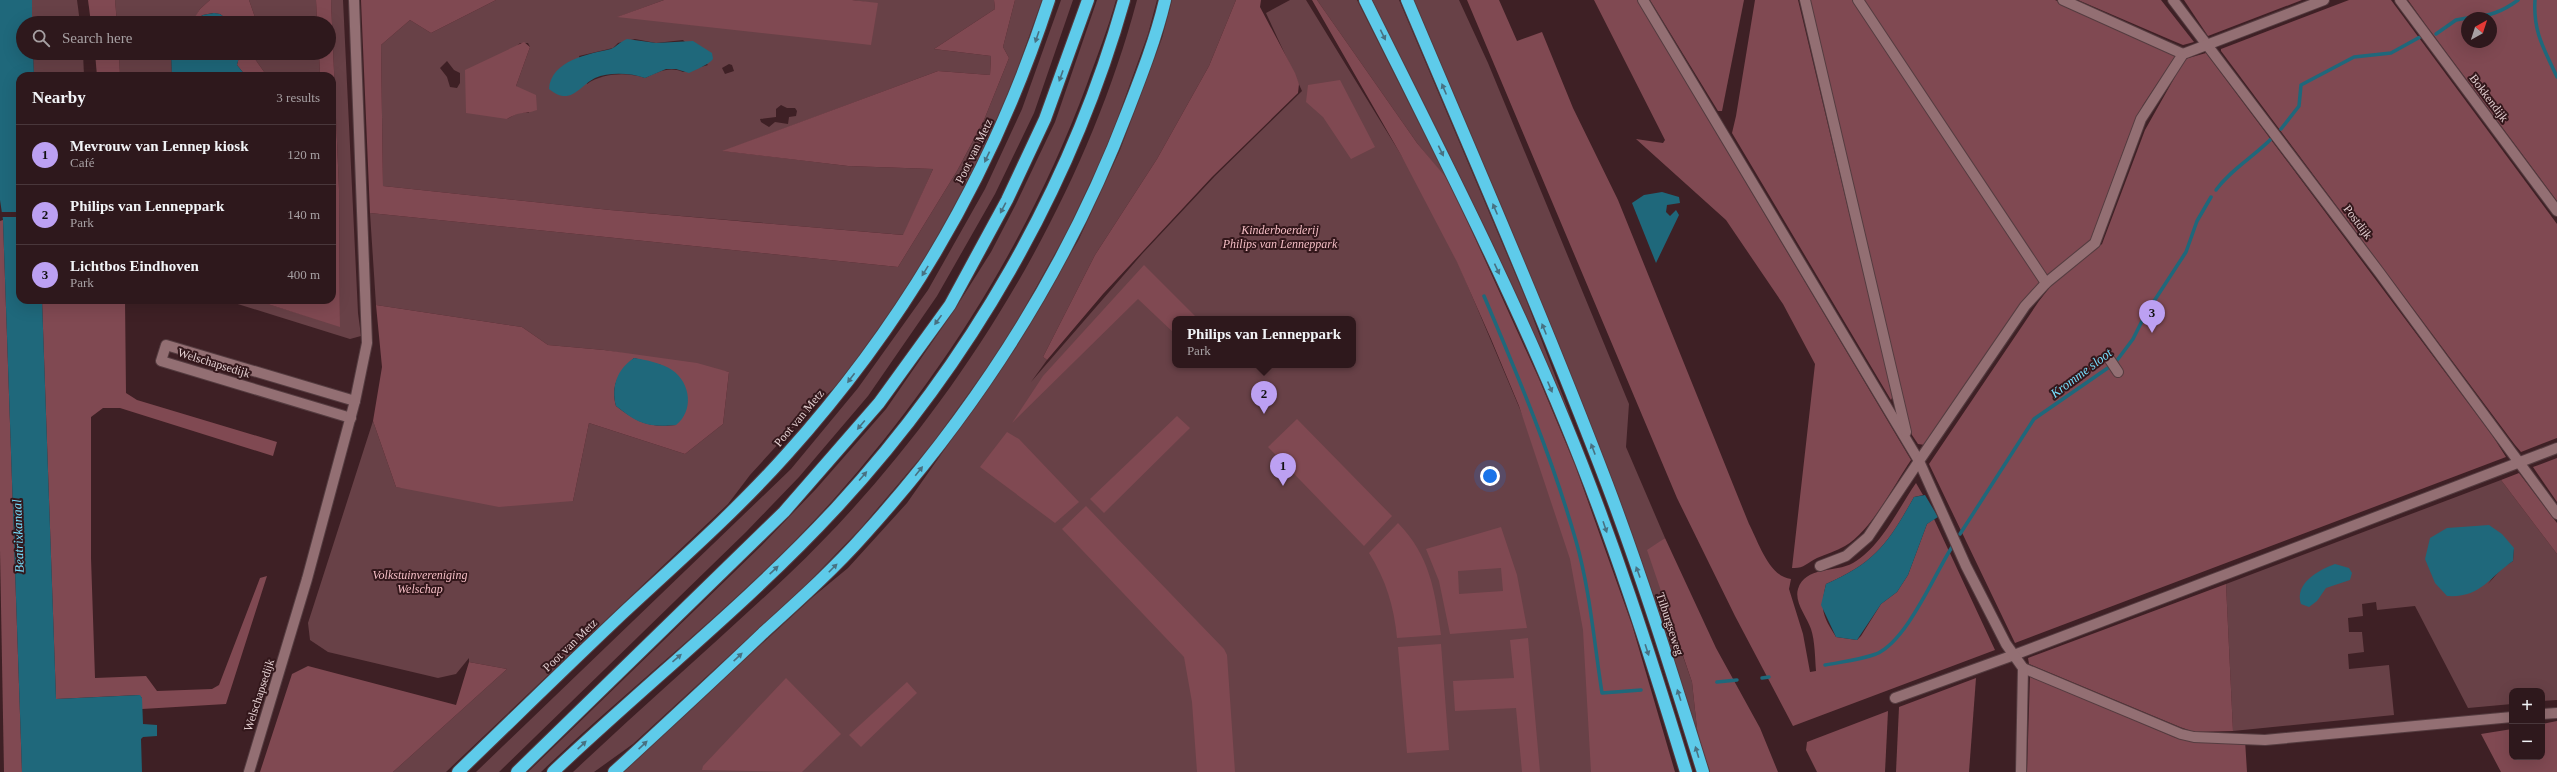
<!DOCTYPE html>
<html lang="en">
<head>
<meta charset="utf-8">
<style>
	:root { --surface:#2e181c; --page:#362125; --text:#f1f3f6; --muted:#a7a0a3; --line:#49373b; --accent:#bca0f2 }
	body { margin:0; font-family:Georgia,serif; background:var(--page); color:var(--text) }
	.controls { position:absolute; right:12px; bottom:12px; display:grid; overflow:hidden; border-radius:8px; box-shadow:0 4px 16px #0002 }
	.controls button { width:36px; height:36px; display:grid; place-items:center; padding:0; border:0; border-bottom:1px solid var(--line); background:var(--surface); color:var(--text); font:20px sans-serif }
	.compass { position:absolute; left:2461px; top:12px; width:36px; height:36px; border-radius:50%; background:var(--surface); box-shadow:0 4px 16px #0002; rotate:39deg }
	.you { position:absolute; left:1490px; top:476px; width:14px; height:14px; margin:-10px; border:3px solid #fff; border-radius:50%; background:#1a73e8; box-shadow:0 0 0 6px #1a73e833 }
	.badge { display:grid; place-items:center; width:26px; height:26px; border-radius:50%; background:var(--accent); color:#111; font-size:13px; font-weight:700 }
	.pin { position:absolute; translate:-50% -33px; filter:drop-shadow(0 1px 2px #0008) }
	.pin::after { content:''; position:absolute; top:21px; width:14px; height:12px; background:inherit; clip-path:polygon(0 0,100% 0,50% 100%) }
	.popup { position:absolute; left:1172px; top:316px; width:184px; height:52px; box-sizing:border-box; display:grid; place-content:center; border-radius:8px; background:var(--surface); filter:drop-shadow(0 1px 3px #0005); font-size:13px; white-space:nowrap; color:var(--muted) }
	.popup b { font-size:15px; color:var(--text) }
	.popup::after { content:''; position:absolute; left:50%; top:100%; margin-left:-8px; border:8px solid transparent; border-top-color:var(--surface) }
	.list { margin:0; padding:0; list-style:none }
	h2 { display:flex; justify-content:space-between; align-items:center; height:52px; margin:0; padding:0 16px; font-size:17px }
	h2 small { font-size:13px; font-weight:400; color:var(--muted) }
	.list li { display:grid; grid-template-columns:26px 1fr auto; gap:12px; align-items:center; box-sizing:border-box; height:60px; padding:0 16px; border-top:1px solid var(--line) }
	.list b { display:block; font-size:15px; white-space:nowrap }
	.list p { margin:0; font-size:13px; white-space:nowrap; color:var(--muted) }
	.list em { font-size:13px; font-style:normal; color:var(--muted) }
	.icon { flex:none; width:22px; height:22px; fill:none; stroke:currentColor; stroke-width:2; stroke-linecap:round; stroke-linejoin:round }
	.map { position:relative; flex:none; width:2557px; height:772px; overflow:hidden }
	.search { position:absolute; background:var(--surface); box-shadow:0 4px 16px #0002; left:16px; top:16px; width:320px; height:44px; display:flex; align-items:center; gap:10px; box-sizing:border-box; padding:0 14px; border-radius:22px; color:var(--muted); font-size:15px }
	.panel { position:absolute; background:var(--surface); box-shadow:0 4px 16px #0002; left:16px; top:72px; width:320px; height:232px; border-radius:12px }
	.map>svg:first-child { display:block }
	.green { fill:#684147; fill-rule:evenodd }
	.forest { fill:#804952; fill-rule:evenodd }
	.water { fill:#1f687b }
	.pier { fill:#3e2025 }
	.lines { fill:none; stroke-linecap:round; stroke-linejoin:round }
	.stream { stroke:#1f687b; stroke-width:3.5 }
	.minor-casing { stroke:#553c40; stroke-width:12 }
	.highway-casing { stroke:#553c40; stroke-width:14 }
	.minor { stroke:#936f73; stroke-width:10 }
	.highway { stroke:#5ecbea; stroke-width:12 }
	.oneway { fill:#487182 }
	.labels { text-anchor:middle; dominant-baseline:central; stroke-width:4; stroke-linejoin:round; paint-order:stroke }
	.street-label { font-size:12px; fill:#e2ced0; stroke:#33171b }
	.park-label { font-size:12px; font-style:italic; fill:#f5bec5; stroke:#33171b }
	.water-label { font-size:13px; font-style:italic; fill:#76defd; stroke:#33171b }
</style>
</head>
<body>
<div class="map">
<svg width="2557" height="772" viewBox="0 0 2557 772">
	<rect width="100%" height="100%" fill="#3e2025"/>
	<g class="green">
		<polygon points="32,0 77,0 80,23 32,23"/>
		<path d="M115,0H210L200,9L194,20C208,12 219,11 232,23L228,19L193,21L191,23H117Z"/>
		<polygon points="249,0 316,0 317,23 257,23"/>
		<polygon points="331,0 343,0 358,313 361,336 350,339 225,300 255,300 340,326 339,189"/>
		<path d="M496,0H664L618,17L878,4L852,0H994L995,9L934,49L991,56L990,75L938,71L724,151L848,166L933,169L904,235L610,210L383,186L381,45L410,20L431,33ZM635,39L656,43L683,40L708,65L683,72C669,66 658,72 645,78C627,72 603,73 587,84L579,56L613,48L618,43ZM520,43H528L530,47L516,86L529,113L519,112L507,119L517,46ZM447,61L454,70L460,73V83L457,88L450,87L447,77L440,68ZM729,64L732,65L734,71L725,74L722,68ZM781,105L787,108H795L797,111L796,116L789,117L788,124L775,122L769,127L761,122L760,119L776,117V109Z"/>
		<polygon points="1015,0 1042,0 1005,104 968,181 915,277 839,384 812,407 750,475 728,504 446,772 393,772 507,669 469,662 469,658 456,674 438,678 328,652 310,640 308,623 373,421 396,487 573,501 589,423 685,454 723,424 729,372 604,350 548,345 522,327 376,305 370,213 898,267 957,171 984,120 1009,58 1003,47"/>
		<polygon points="1061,0 1073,0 1034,113 995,194 937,296 868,396 799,477 746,532 499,772 476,772 791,469 858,388 928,290 985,189 1022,109"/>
		<path d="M1097,0H1116C1108,29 1097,56 1087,84C1030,238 942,378 833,500C746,598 636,681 541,772H528L762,545L816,489L886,409L955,309L991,252L1016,204L1055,122Z"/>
		<path d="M1137,0H1157L1148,34L1108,145L1067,232L1005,343L933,443L861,528L805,586L633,744L594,772H573C644,705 718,641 789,574C947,424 1081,211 1137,0Z"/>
		<path d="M1172,0H1236L1209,66L1157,159L1095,255L1043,357L1047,360L1031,382L1142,254L1215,176L1302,91L1266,13L1290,0H1306L1419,184L1459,265L1552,485L1593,640L1607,772H622L814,596L848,568L907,503L1015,349L1079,239L1120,150L1162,38ZM1175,319H1353V365H1175Z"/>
		<polygon points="1317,0 1357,0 1448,181 1417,143"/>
		<polygon points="1372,0 1399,0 1525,297 1572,420 1516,298"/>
		<polygon points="1413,0 1459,0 1488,63 1629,404 1626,447 1665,538 1659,543 1670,619 1692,682 1698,738 1681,685"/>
		<polygon points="33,53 83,53 84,76 34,76"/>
		<polygon points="119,53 171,53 172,76 120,76"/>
		<polygon points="257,53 319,53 320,76 267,76 255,59"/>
		<path d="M2501,480L2557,554V700L2542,701V691H2512V704L2468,708L2415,606L2377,610L2376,602L2362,604L2363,616L2348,618L2349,632H2362L2364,652L2348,654L2349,669L2389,665L2394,715L2233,731L2226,584ZM2514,548L2513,561L2502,568L2488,584Z"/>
	</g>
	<g class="forest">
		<polygon points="88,0 115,0 117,23 91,23"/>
		<polygon points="210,0 249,0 257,23 232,23 220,14 213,13 203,15 193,20 200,9"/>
		<polygon points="316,0 331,0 339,189 340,327 255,300 332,300 332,76 320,76 319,53 329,53 329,23 317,23"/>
		<polygon points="361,0 496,0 431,33 410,20 381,45 383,186 610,210 903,235 933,169 848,166 722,151 938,71 990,75 991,56 934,49 995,9 994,0 1015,0 1003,47 1009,58 984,120 957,171 898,267 370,213"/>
		<polygon points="664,0 852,0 878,3 871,45 617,17"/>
		<polygon points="1236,0 1261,0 1260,7 1295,73 1299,84 1298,93 1212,177 1103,294 1047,360 1043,357 1095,255 1157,159 1209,66"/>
		<polygon points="1312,0 1317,0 1417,143 1449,181 1539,379 1575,465 1632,625 1675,772 1591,772 1583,630 1570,559 1519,406 1491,339 1457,262 1401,155"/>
		<path d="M1467,0H1499L1517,41L1542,32L1573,108L1618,200L1749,524C1758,541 1769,577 1791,579L1789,589L1803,634L1810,672L1816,671C1815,658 1815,641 1811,629C1807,617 1794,602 1798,589C1805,566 1835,573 1853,563C1881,547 1898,509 1916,483L1923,495L1914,497C1888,543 1876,562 1826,584C1820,609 1822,615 1836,637L1857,640L1861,636L1881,604L1897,592L1908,575L1927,524L1934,519L1995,650L1793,726L1735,616L1677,498Z"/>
		<path d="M1594,0H1637L1911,460C1894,485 1871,531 1845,546C1836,551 1826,554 1817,558C1807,563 1803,569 1792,568L1815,364L1783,304L1726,220L1636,139L1663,143L1665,140Z"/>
		<polygon points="1650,0 1744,0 1722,111 1718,111"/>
		<polygon points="1755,0 1798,0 1893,396 1891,400 1732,133 1736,116"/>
		<polygon points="1809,0 1853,0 2041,282 1925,445 1918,444 1912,435"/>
		<polygon points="1862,0 2055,0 2176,55 2143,105 2128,138 2090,242 2047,279"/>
		<polygon points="2078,0 2161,0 2194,42 2183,45 2171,40"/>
		<polygon points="2184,0 2302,0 2208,36"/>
		<polygon points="2349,0 2391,0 2557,224 2557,438 2521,452 2515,445 2221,51 2221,49"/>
		<path d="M2408,0H2557V201L2426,25ZM2467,18H2491V42H2467Z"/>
		<path d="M524,42L530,47L516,86L536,95L537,110C523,115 522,110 507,119L466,113L465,70Z"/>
		<polygon points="95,53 119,53 120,76 97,76"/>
		<polygon points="240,53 257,53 255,59 267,76 246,76 237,65"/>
		<polygon points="2206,53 2492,435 2506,457 2015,643 1929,464 2039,301 2054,282 2102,244 2145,130 2185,59"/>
		<polygon points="1340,80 1375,147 1351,159 1323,117 1306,102 1308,85"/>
		<polygon points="3,220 22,772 4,772 0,550 0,221"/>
		<polygon points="1144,265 1198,319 1175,319 1175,334 1138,299 1012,423 1043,376"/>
		<polygon points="42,300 125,300 126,393 137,400 277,442 273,456 120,408 103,408 91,417 91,558 95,678 146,676 157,691 212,689 219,685 260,578 267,576 226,704 142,709 142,698 139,695 56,699"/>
		<path d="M376,305L522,327L548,345L604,350L697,363L729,372L723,424L685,454L589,423L573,501L499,507L396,487L373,421L382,367ZM634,358L661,365L676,425C648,428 637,422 616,406C610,385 619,372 634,358Z"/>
		<polygon points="1177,416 1190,428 1104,513 1090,499"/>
		<polygon points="1297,419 1392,516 1364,546 1268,447"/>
		<polygon points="1007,432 1019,439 1079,502 1055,523 980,467"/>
		<polygon points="2557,458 2557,502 2533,467"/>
		<polygon points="2519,473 2557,523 2557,554 2501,480"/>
		<polygon points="1086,506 1224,649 1227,655 1235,772 1197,772 1192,702 1184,657 1062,529"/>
		<path d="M1398,523C1430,556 1435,591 1441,635L1397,638C1394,606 1386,580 1369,553Z"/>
		<path d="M1501,527L1517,575L1527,628L1450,634L1439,581L1426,549ZM1501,568L1503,591L1459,594L1458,571Z"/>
		<polygon points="1665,538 1716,648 1760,728 1778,772 1710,772 1698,738 1692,682 1647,550"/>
		<polygon points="2226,584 2233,731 2194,732 2180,727 2029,664 2028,658"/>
		<polygon points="1528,638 1540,772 1522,772 1516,708 1455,711 1453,681 1514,678 1510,640"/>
		<polygon points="1441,644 1449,750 1407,753 1398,647"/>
		<polygon points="469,662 507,669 393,772 260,772 292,674 308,666 456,705"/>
		<polygon points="2030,676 2176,738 2208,743 2245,740 2247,772 2027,772"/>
		<polygon points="786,678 841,734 802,772 702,770 703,766"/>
		<polygon points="1976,678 1969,772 1896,772 1899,707"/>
		<polygon points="907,682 917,693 861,747 849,735"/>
		<polygon points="1888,711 1885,772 1817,772 1806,750 1807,742"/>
		<polygon points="2557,721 2557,772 2501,772 2481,734 2512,729 2512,757 2542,757 2542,724"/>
	</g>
	<g class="water">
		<polygon points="0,0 32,0 32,23 23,23 23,53 33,53 34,76 20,76 20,300 42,300 56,699 140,695 142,698 143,724 157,725 157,736 143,737 141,739 142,772 22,772 3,220 0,200"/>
		<polygon points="214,13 220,14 232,23 191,23 203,15"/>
		<path d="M627,39L656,43L693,41L712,53L713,59C708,65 697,69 689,73L676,69H666L645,78C631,73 609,72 595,78C579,86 571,107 549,89C551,60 589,54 611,49C616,47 621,41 627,39Z"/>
		<polygon points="171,53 240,53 237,65 246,76 172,76"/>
		<polygon points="1662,192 1679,197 1680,203 1667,205 1666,212 1670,216 1676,210 1679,215 1656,263 1632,203 1644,195"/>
		<path d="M634,358C646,360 662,363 672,370C691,383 694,411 676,425C648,428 637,423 616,406C611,387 617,369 634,358Z"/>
		<path d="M1925,495L1938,517L1927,524L1908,575L1897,592L1881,604L1857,640L1836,637L1821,605L1826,584C1876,562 1888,543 1914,497Z"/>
		<path d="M2489,525L2502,534L2514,548L2513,561C2488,578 2481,598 2447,596L2435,583L2425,559L2430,538L2447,528Z"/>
		<path d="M2335,564L2349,568L2352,573L2350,580L2326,588L2317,601L2309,607L2301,604C2294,583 2319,570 2335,564Z"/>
	</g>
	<polygon class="pier" points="0,212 20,212 20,217 1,217"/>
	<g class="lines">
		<g class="stream">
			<path d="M2535,0C2533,32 2544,49 2557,77"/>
			<path d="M2469,18C2489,16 2502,12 2518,0"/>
			<polyline points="2436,34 2456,20 2467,18"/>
			<polyline points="2281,129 2299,106 2301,85 2354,57 2391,53 2420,37"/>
			<path d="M2216,190C2231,169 2255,156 2273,137"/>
			<path d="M1484,296C1518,376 1552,457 1576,541C1590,590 1594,642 1602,693L1641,690"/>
			<polyline points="1960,534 2034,419 2115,363 2133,339 2145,315 2186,252 2197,221 2211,197"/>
			<path d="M1825,665C1841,662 1860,660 1876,654C1907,641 1934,575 1952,547"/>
			<polyline points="1762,678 1769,677"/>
			<polyline points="1717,682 1737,680"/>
		</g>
		<defs>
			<g id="minor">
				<polyline points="1643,0 1919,461 1868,537 1846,556 1820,566"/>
				<polyline points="1805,0 1906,432"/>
				<polyline points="1858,0 2046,283"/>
				<polyline points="2063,0 2183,54"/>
				<polyline points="2173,0 2379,272 2557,514"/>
				<polyline points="2400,0 2557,211"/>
				<polyline points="2110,360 2118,372"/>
				<polyline points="351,418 161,361 166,345 355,401"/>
				<polyline points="2023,668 2181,734 2194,737 2265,740 2512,717"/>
				<polyline points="1895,698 2014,655 2557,448"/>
				<polyline points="2542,714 2557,713"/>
				<polyline points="249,772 307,579 355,401 367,343 354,0"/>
				<polyline points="2021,772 2023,668 2006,644 1966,566 1919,461 2025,306 2046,283 2095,243 2141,119 2183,54 2324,0"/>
			</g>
			<g id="highway">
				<path d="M1365,0C1434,139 1506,278 1565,422C1612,536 1650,654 1686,772"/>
				<path d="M1407,0C1475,161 1545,321 1607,484C1643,579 1673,676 1703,772"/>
				<path d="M458,772C513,719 567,666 622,614C678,562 735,512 786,455C905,323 994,170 1049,0"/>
				<polyline points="517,772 784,512 879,403 950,305 1007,200 1045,119 1088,0"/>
				<path d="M553,772C647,683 749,602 836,508C969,364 1071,188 1124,0"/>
				<path d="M614,772C664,726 714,680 763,633C797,602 833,570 864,535C977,410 1068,268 1128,110C1142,74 1156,38 1165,0"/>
			</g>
		</defs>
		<use href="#minor" class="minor-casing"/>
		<use href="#highway" class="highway-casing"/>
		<use href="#minor" class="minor"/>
		<use href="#highway" class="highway"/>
	</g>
	<defs><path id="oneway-solid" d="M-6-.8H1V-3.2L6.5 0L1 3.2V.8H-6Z"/></defs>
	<g class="oneway">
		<use href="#oneway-solid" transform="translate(1383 35) rotate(64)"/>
		<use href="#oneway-solid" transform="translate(1037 37) rotate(109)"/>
		<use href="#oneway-solid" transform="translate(1061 76) rotate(110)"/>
		<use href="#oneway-solid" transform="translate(1444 89) rotate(-113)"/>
		<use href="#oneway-solid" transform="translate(1441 151) rotate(64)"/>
		<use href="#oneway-solid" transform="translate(987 157) rotate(115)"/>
		<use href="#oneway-solid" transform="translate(1003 208) rotate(118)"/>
		<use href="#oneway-solid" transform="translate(1495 209) rotate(-113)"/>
		<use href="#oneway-solid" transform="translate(1497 269) rotate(65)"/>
		<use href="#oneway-solid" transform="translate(925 271) rotate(122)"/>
		<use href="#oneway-solid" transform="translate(938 320) rotate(126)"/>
		<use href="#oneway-solid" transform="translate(1544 329) rotate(-112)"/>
		<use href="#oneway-solid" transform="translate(851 378) rotate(127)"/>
		<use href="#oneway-solid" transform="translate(1550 387) rotate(67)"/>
		<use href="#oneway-solid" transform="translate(861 425) rotate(130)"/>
		<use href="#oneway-solid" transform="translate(1593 449) rotate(-111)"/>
		<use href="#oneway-solid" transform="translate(919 471) rotate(-51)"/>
		<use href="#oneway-solid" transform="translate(863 476) rotate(-49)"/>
		<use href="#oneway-solid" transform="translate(1605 527) rotate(71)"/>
		<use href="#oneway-solid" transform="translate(833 568) rotate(-45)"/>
		<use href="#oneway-solid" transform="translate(774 570) rotate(-43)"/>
		<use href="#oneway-solid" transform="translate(1638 572) rotate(-110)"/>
		<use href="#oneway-solid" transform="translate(1647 650) rotate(72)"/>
		<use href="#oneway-solid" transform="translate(738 657) rotate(-43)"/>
		<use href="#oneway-solid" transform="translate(677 658) rotate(-41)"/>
		<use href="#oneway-solid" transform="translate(1679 695) rotate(-108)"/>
		<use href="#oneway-solid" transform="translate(582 745) rotate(-43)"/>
		<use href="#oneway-solid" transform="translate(643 745) rotate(-43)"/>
		<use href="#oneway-solid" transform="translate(1697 752) rotate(-107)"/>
	</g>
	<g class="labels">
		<g class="street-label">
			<text transform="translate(2489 98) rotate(53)">Bokkendijk</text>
			<text transform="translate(974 151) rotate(-64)">Poot van Metz</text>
			<text transform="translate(2358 222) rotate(53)">Postdijk</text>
			<text transform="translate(214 363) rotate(17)">Welschapsedijk</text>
			<text transform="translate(799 418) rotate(-50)">Poot van Metz</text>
			<text transform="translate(1670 624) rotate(72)">Tilburgseweg</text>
			<text transform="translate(570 645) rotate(-44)">Poot van Metz</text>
			<text transform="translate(259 695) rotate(-72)">Welschapsedijk</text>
		</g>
		<g class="park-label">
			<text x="1280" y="230">Kinderboerderij<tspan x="1280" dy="14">Philips van Lenneppark</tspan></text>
			<text x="420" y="575">Volkstuinvereniging<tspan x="420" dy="14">Welschap</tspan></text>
		</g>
		<g class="water-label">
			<text transform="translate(2081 373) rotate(-37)">Kromme sloot</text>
			<text transform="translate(18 536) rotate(-92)">Beatrixkanaal</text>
		</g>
	</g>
</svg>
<div class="controls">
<button>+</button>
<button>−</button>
</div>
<svg class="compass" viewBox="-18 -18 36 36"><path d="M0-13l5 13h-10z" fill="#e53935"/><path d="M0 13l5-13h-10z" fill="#a7a0a3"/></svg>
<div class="you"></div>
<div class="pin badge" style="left:1283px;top:486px">1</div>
<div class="pin badge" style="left:1264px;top:414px">2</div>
<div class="popup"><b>Philips van Lenneppark</b>Park</div>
<div class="pin badge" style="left:2152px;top:333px">3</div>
<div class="search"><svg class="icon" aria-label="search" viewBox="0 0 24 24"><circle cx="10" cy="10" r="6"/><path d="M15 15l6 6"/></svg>Search here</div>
<section class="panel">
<h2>Nearby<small>3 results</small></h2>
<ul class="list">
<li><span class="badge">1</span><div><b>Mevrouw van Lennep kiosk</b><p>Café</p></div><em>120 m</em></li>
<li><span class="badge">2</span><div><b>Philips van Lenneppark</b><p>Park</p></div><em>140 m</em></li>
<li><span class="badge">3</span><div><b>Lichtbos Eindhoven</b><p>Park</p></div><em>400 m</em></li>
</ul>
</section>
</div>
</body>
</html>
